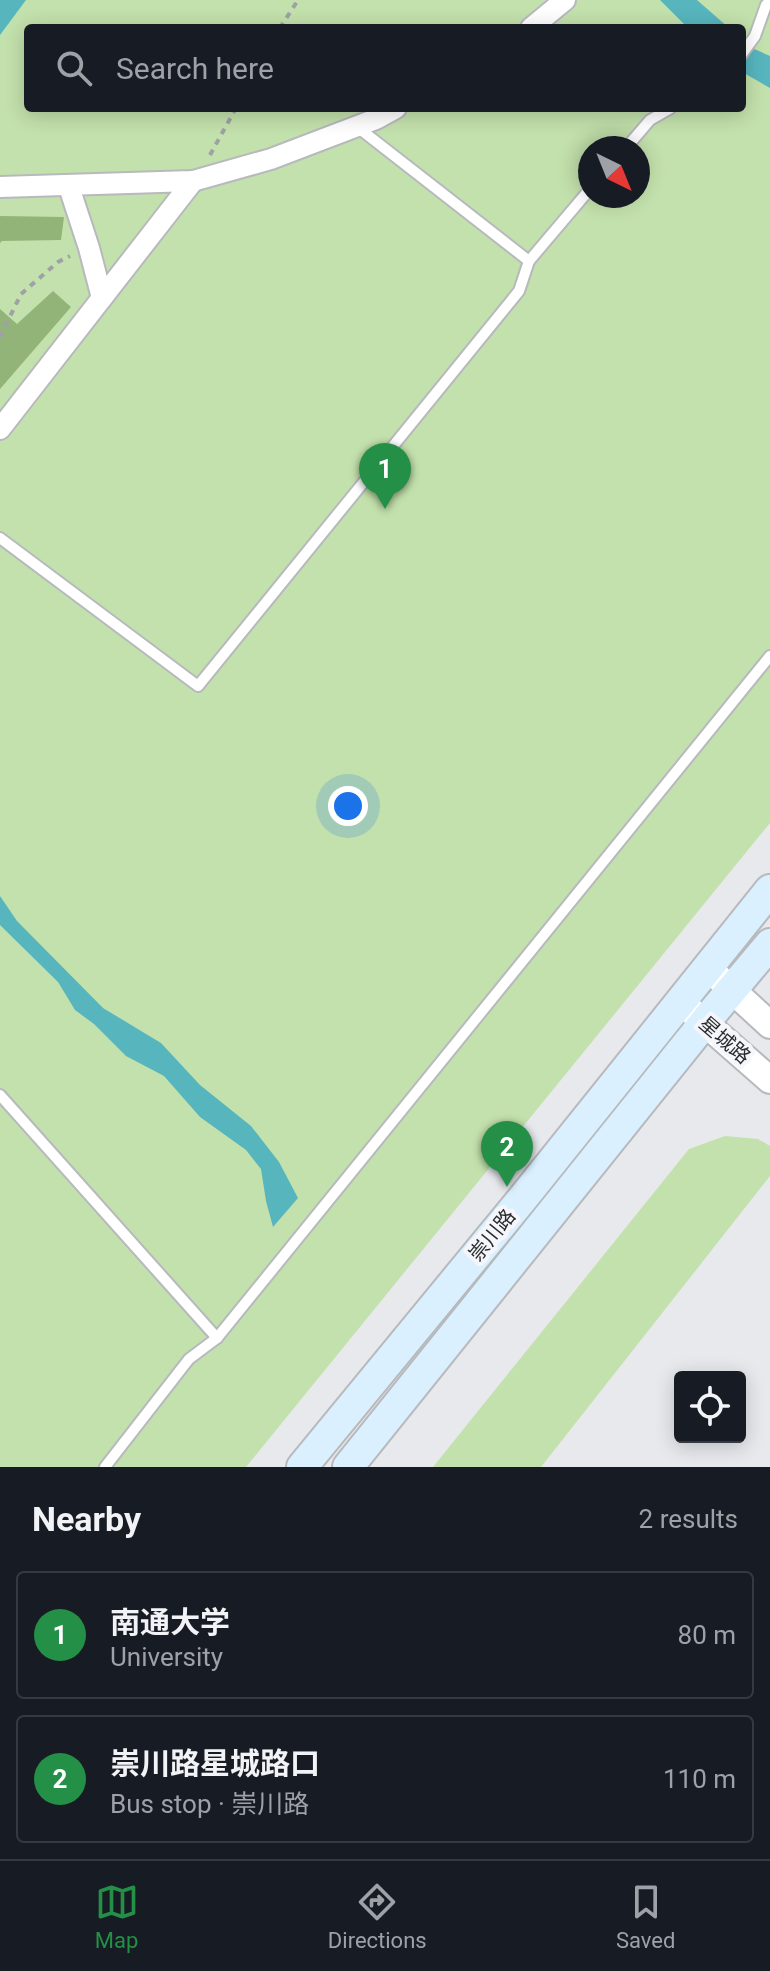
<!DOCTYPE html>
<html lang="en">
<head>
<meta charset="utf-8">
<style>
	:root { --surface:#171b24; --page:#242831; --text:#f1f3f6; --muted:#9ea1a6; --line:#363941; --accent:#248f46 }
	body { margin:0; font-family:Roboto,"Noto Sans SC",sans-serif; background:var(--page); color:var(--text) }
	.controls { position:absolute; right:24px; bottom:24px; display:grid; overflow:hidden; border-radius:8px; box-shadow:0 4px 20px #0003 }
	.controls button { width:72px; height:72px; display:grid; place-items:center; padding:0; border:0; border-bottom:2px solid var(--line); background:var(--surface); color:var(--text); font:40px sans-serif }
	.compass { position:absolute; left:578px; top:136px; width:72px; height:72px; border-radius:50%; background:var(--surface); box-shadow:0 4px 20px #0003; rotate:137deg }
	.you { position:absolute; left:348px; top:806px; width:28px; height:28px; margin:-20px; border:6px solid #fff; border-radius:50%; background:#1a73e8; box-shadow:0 0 0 12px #1a73e833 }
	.badge { display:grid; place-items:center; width:52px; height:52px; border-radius:50%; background:var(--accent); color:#fff; font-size:26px; font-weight:700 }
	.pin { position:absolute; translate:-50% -66px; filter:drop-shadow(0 2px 4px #0008) }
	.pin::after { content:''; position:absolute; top:42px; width:28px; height:24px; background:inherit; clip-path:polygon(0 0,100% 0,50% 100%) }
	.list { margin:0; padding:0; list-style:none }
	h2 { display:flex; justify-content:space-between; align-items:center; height:104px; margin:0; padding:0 32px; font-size:34px }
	h2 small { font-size:26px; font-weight:400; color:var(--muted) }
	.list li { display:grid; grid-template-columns:52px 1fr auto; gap:24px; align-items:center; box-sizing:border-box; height:128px; margin:0 16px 16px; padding:0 16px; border:2px solid var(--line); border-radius:8px }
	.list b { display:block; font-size:30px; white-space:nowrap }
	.list p { margin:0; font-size:26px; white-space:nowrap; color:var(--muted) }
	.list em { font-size:26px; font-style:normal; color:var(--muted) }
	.icon { flex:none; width:44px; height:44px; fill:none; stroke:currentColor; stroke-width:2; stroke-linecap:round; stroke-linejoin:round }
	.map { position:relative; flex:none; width:770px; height:1467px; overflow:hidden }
	.search { position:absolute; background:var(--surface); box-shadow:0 4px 20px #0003; left:24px; right:24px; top:24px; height:88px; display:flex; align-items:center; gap:20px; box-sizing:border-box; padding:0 28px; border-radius:8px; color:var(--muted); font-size:30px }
	.sheet { height:392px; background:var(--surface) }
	nav { display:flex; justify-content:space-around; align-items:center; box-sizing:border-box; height:112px; border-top:2px solid var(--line); background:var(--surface); font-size:22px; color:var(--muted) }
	nav a { display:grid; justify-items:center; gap:4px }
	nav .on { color:var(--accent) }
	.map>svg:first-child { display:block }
	.green { fill:#c3e1ac; fill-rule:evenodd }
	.forest { fill:#93b478 }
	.water { fill:#57b5be }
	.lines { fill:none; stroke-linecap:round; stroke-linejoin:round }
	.service-casing { stroke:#b7b9bd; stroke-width:14 }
	.minor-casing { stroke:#b7b9bd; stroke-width:24 }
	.tertiary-casing { stroke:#b7b9bd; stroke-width:30 }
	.secondary-casing { stroke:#b7b9bd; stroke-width:34 }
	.path { stroke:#9fa1a4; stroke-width:4; stroke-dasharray:6 6; stroke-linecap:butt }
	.service { stroke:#fff; stroke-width:10 }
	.minor { stroke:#fff; stroke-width:20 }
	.tertiary { stroke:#fff; stroke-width:26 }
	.secondary { stroke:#daf0fe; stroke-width:30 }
	.labels { text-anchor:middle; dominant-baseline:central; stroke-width:8; stroke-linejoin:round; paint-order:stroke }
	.street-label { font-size:20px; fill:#2a2b2d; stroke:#f4f6fb }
</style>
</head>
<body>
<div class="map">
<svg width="770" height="1467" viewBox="0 0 770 1467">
	<rect width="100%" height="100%" fill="#e7e9ed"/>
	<g class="green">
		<path d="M0,0H770V823L246,1467H0ZM28,28H742V108H28ZM590,148H638V196H590Z"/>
		<polygon points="725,1136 758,1139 770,1146 770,1176 541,1467 433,1467 689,1149"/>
	</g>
	<g class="forest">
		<polygon points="0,216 64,217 61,240 2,241 0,243"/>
		<polygon points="53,291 71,307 0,389 0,309 17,324"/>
	</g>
	<g class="water">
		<polygon points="0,0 26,0 0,35"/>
		<polygon points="660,0 697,0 729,28 688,28"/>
		<polygon points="742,39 752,48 770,56 770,88 742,72"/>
		<polygon points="0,896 17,921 103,1008 161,1043 200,1085 251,1126 279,1162 298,1198 273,1227 266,1201 261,1169 246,1150 200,1117 164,1076 126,1056 94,1024 75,1010 58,982 0,925"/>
	</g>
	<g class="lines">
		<defs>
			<g id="service">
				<polyline points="742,54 755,36 766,5 770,1"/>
				<polyline points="356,126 529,261 590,189"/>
				<polyline points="626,148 650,120 671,108"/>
				<polyline points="0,538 198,686 519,291 529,261"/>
				<polyline points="0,1095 217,1338"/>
				<polyline points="105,1467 189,1359 217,1338 770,656"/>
			</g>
			<g id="minor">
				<polyline points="531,28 565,0"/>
				<polyline points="0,187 193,181 271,159 376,119 396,108"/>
				<polyline points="69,187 89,248 102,298"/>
				<polyline points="0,429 193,181"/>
			</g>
			<g id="tertiary">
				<polyline points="707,967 770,1025"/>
				<polyline points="680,1001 770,1080"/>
			</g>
			<g id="secondary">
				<polyline points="302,1467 523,1198 770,890"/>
				<polyline points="348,1467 704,1023 770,944"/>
			</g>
		</defs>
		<use href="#service" class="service-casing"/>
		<use href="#minor" class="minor-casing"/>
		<use href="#tertiary" class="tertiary-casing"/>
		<use href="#secondary" class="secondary-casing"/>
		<g class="path">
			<polyline points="280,28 298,0"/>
			<polyline points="210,155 236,108"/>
			<polyline points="0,337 21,294 58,262 70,256"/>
		</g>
		<use href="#service" class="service"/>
		<use href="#minor" class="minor"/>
		<use href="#tertiary" class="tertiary"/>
		<use href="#secondary" class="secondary"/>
	</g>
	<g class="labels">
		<g class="street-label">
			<text transform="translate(725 1040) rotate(41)">星城路</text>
			<text transform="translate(492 1235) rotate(-51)">崇川路</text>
		</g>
	</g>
</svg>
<div class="controls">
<button><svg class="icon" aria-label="locate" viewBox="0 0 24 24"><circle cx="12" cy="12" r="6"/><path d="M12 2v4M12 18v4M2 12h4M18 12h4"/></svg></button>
</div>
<svg class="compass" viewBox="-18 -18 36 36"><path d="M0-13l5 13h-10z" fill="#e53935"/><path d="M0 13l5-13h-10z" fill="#9ea1a6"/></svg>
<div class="you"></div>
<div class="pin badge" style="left:385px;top:509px">1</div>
<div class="pin badge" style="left:507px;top:1187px">2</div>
<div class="search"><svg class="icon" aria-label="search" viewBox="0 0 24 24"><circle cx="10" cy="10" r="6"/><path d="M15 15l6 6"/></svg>Search here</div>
</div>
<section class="sheet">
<h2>Nearby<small>2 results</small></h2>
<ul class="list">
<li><span class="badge">1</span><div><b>南通大学</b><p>University</p></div><em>80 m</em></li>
<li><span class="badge">2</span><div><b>崇川路星城路口</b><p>Bus stop · 崇川路</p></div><em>110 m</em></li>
</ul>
</section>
<nav>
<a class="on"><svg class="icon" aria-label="map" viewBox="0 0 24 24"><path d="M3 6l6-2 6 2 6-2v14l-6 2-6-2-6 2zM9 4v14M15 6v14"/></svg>Map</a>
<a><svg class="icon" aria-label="directions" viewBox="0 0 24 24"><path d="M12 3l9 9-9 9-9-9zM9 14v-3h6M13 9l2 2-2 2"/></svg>Directions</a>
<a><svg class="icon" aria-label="saved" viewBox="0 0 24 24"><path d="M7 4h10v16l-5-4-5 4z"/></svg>Saved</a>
</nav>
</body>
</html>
